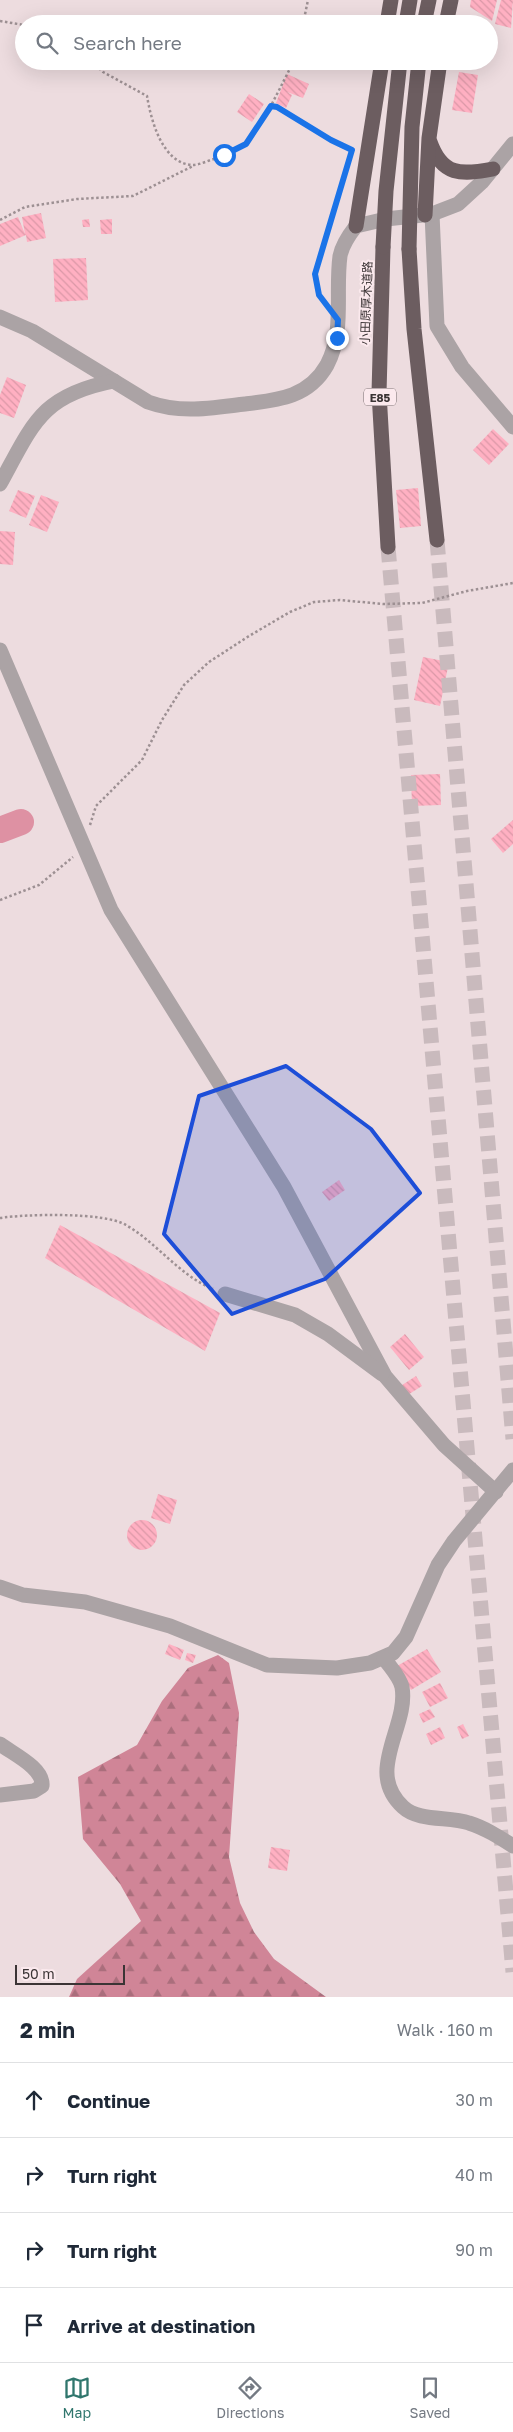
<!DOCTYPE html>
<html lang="en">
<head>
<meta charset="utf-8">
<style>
	:root { --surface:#fff; --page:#f2f2f3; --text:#1f2937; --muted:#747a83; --line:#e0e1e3; --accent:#30766d }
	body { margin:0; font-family:"Golos Text","Noto Sans JP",sans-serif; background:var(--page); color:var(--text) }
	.scale { position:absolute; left:15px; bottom:12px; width:110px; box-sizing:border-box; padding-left:5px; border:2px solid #3b3435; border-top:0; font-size:14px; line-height:18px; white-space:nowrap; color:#3b3435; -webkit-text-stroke:4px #fbe9ed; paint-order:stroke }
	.stop { position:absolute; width:15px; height:15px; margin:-11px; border:4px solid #1a73e8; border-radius:50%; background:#fff }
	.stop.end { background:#1a73e8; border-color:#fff; box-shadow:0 1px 5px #0008 }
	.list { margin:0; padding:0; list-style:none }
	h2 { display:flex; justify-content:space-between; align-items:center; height:65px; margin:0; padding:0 20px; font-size:21px }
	h2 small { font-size:16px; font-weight:400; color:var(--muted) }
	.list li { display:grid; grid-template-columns:32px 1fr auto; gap:15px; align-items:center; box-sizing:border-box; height:75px; padding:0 20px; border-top:1px solid var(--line) }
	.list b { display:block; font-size:19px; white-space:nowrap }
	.list em { font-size:16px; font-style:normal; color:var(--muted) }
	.icon { flex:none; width:28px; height:28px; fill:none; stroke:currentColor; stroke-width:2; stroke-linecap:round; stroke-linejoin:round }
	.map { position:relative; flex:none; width:513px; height:1997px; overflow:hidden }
	.search { position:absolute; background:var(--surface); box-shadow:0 5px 20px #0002; left:15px; right:15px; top:15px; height:55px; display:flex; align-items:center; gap:12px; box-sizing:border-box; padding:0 18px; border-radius:28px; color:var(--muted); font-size:19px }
	.sheet { height:365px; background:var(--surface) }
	nav { display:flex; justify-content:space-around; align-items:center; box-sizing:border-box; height:70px; border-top:1px solid var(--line); background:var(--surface); font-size:14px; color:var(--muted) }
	nav a { display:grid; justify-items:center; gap:2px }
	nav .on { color:var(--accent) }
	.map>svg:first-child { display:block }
	.forest { fill:url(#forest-firs) }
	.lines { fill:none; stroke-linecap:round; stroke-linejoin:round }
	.river { stroke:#de91a3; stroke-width:26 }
	.building { fill:url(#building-back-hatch) }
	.highway-tunnel { stroke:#c9babd; stroke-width:15; stroke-dasharray:15 8; stroke-linecap:butt }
	.path { stroke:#9d9093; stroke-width:2.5; stroke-dasharray:2.5 2.5; stroke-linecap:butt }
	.minor { stroke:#aba3a5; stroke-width:15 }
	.highway { stroke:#6c5d60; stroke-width:15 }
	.highway-bridge { stroke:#6c5d60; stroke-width:15 }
	.route { stroke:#1a73e8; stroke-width:6 }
	.marked { fill:#1d4ed8; fill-opacity:0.2; stroke:#1d4ed8; stroke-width:4; stroke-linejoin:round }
	.labels { text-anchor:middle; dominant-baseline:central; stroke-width:4; stroke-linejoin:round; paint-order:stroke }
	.shield { fill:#fbe9ed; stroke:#756a6c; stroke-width:1 }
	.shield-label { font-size:11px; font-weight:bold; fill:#3b3435 }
	.street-label { font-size:12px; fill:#3b3435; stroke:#fbe9ed }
</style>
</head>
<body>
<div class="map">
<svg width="513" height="1997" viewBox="0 0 513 1997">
	<defs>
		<pattern id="forest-firs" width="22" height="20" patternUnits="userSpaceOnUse" patternTransform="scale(1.25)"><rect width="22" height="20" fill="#d08597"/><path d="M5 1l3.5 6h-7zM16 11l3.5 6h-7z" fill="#aa6e7c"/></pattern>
		<pattern id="building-back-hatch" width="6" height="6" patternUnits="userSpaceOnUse" patternTransform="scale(1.25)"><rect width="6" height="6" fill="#ffb0c2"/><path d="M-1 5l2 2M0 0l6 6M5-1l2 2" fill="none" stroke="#db98a7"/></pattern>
	</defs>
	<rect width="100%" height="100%" fill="#eddcdf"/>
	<polygon class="forest" points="218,1655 229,1663 239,1713 229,1857 240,1903 254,1932 274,1959 326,1997 69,1997 77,1979 141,1921 120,1884 83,1839 78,1777 137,1745 162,1701 188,1668"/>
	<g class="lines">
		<polyline class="river" points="0,830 21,822"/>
	</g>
	<g class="building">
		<polygon points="471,0 497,0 492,21 470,7"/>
		<polygon points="501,0 513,0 511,28 495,24"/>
		<polygon points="459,72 478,75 472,113 452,110"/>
		<polygon points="287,74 309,84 303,98 287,92 292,95 286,108 276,103"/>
		<polygon points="249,94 264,104 252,122 237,112"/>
		<polygon points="41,213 46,238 27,242 26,235 0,246 0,224 18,217 25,234 22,217"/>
		<polygon points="89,219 90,227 83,227 82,220"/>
		<polygon points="112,219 112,234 101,234 100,220"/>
		<polygon points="86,258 88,300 55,302 53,259"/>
		<polygon points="7,377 26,385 14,418 0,413 0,395"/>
		<polygon points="493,429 509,444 489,465 473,450"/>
		<polygon points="418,488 421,526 400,528 396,490"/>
		<polygon points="18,490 35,496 26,518 9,511"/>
		<polygon points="41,495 59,502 47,532 29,525"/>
		<polygon points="0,531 15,532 13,565 0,564"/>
		<polygon points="423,657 449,662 440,706 414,700"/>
		<polygon points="440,774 441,805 412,806 411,775"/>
		<polygon points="513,820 513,844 503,853 491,839"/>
		<polygon points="339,1180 345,1190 329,1201 322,1192"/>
		<polygon points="60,1225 220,1313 205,1351 45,1258"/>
		<polygon points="405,1334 424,1357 409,1370 390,1347"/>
		<polygon points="416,1376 422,1386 406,1396 399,1387"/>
		<polygon points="158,1494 177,1500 170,1524 151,1518"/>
		<circle cx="142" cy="1535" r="15"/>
		<polygon points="169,1644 184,1650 180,1660 165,1654"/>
		<polygon points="427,1649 441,1672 411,1690 397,1666"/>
		<polygon points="187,1653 196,1655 193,1663 185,1660"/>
		<polygon points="440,1683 448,1698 430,1707 422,1692"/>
		<polygon points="430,1709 435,1717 423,1723 419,1714"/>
		<polygon points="463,1724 469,1736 462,1739 457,1727"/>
		<polygon points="440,1727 445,1738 431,1745 426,1734"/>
		<polygon points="271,1847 290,1850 287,1871 268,1868"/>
	</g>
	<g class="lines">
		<g class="highway-tunnel">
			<polyline points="437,540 513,1439"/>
			<polyline points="388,547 513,1972"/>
		</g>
		<g class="path">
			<polyline points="0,21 24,25"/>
			<polyline points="303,24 308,0"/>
			<path d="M92,61L103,72L147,96C151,120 162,163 192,165C199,165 207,161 214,159C224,155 237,151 245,144C259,134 284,79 294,61"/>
			<polyline points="271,106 277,107 331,140 352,150 315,274 319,295 324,301"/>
			<polyline points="0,220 25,207 77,199 133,196 193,166"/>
			<polyline points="90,825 96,806 142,760 162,720 184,685 209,662 249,636 290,612 314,602 340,600 383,604 422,603 467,591 513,583"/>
			<polyline points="0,900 39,885 73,857"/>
			<path d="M0,1218C26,1214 105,1212 126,1225C157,1243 179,1275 213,1289"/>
		</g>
		<g class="minor">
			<polyline points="432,214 437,326 462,367 513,427"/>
			<path d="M0,317L32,331L148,402C181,414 211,408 245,404C279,400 309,397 327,365C345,331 335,293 340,256C342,245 349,235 356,226L386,219L432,214L458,204L482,182L513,144"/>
			<path d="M0,484C33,424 41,395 114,381"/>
			<polyline points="0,650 111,910 284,1187 385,1376 444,1445 496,1492"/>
			<polyline points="225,1294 295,1315 328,1334 382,1374"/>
			<polyline points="0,1587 23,1595 85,1602 170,1626 267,1665 337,1668 370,1663 393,1653 406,1637 438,1565 454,1541 513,1470"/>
			<path d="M384,1658C390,1667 400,1677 402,1687C409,1727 364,1771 403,1807C419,1822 449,1816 469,1823C485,1828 499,1837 513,1846"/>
			<path d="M0,1744C13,1754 44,1768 42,1786L34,1791L0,1795"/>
		</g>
		<g class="highway">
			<polyline points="387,24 391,0"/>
			<polyline points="406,24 410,0"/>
			<polyline points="424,24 429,0"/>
			<polyline points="446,24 451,0"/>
			<path d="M430,142C442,176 461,175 493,169"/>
			<polyline points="425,215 429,138 440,61"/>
			<polyline points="356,226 382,61"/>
			<polyline points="383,247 379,393 388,547"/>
			<polyline points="409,249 414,329 437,540"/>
		</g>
		<g class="highway-bridge">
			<polyline points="383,247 386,191 400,61"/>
			<polyline points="409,249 412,127 419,61"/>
		</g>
	</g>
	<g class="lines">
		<polyline class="route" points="224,155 246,144 271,106 277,107 331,140 352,150 315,274 319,295 338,320 337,338"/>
	</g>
	<path class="marked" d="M286,1066L371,1129L420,1193L325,1279L232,1314L164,1234L199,1096Z"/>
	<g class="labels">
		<rect class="shield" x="364" y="388.5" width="32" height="17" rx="4"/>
		<g class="shield-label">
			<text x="380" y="397">E85</text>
		</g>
		<g class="street-label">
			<text transform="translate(366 303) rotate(-88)">小田原厚木道路</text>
		</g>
	</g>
</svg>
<div class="scale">50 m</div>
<div class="stop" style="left:224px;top:155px"></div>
<div class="stop end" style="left:337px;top:338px"></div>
<div class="search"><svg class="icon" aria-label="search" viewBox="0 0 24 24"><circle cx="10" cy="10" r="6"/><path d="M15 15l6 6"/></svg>Search here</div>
</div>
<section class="sheet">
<h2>2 min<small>Walk · 160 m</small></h2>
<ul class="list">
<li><svg class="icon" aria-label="ahead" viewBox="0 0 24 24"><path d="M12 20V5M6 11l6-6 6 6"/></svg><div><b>Continue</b></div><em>30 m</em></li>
<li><svg class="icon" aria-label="right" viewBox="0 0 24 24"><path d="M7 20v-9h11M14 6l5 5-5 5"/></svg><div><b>Turn right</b></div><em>40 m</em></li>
<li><svg class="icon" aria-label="right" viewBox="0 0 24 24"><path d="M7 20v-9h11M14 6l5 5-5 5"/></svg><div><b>Turn right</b></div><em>90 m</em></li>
<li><svg class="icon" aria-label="arrive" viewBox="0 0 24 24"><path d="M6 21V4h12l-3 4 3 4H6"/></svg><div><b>Arrive at destination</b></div></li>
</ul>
</section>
<nav>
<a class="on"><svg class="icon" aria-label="map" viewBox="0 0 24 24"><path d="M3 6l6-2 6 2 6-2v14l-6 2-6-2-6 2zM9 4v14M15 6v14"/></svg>Map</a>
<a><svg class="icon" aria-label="directions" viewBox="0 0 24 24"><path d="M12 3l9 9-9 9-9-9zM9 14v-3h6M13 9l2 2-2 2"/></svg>Directions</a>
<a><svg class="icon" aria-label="saved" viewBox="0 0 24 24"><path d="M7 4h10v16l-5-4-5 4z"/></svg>Saved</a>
</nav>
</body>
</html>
